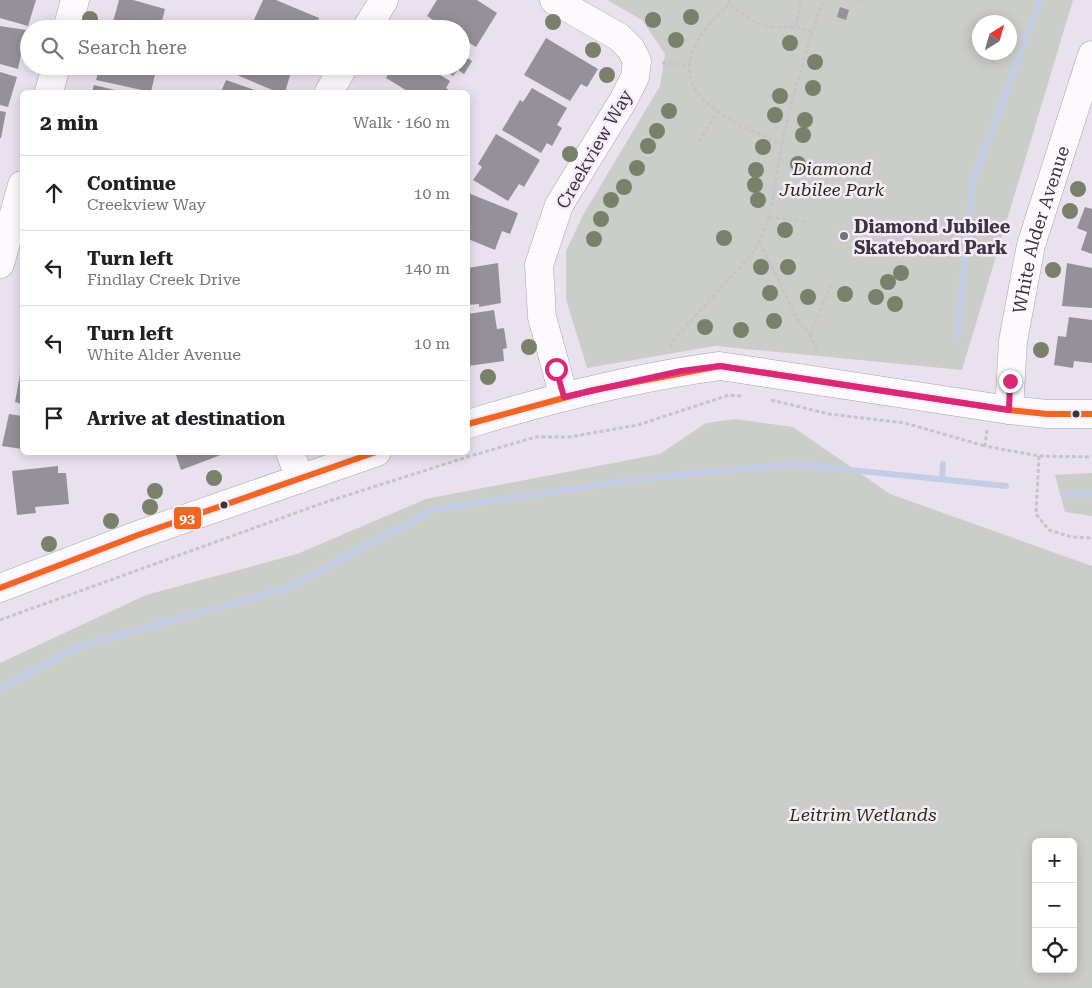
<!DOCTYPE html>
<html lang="en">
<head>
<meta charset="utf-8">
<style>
	:root { --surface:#fff; --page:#f2f2f2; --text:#202124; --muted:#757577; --line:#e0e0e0 }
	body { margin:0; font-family:"Roboto Serif",serif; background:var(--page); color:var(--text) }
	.controls { position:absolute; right:15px; bottom:15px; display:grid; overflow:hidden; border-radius:8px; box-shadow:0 2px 12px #0003 }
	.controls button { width:45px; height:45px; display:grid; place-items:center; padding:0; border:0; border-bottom:1px solid var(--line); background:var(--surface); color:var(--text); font:25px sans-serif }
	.compass { position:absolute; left:972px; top:15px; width:45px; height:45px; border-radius:50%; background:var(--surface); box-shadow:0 2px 12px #0003; rotate:37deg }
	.stop { position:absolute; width:15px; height:15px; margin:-11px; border:4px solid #db2777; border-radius:50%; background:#fff }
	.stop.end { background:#db2777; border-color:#fff; box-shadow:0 1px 5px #0008 }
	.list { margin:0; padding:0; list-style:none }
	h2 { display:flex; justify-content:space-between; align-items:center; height:65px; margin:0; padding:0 20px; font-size:21px }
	h2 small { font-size:16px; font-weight:400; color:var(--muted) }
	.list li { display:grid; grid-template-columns:32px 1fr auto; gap:15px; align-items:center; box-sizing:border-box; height:75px; padding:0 20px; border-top:1px solid var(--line) }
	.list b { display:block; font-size:19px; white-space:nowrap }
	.list p { margin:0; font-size:16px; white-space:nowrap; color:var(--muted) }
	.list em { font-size:16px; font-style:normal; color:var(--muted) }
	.icon { flex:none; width:28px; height:28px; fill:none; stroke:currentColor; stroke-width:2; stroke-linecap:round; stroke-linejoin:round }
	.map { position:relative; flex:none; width:1092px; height:988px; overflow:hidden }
	.search { position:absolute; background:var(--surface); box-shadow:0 2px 12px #0003; left:20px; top:20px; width:450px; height:55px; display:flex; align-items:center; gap:12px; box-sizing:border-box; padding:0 18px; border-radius:28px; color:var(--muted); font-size:19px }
	.panel { position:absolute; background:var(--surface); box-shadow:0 2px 12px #0003; left:20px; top:90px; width:450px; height:365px; border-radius:8px }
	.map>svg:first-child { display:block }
	.green { fill:#cbcdc8; fill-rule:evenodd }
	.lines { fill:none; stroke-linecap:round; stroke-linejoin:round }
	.stream { stroke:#c4cde7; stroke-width:6 }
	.building { fill:#969099 }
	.minor-casing { stroke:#aaa3ad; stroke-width:29 }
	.path { stroke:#c7c4c9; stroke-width:3; stroke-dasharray:4 2.5; stroke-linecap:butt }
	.minor { stroke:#fcfafc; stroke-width:28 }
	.bus-1-casing { stroke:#f7eafd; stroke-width:10 }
	.bus-1 { stroke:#f26522; stroke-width:6 }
	.tree { fill:#7a816b }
	.route { stroke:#db2777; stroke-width:6 }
	.poi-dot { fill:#78717b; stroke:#f7eafd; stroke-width:2 }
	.bus-dot { fill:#3a343d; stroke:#f7eafd; stroke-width:2 }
	.labels { text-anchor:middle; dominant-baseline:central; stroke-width:5; stroke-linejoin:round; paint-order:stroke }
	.street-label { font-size:18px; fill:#3a343d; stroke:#f7eafd }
	.park-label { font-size:18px; font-style:italic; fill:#1e3300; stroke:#f7eafd }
	.poi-label { font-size:18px; font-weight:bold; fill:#3a343d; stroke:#f7eafd; text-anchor:start }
	.line-badge { stroke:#f7eafd; stroke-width:2 }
	.badge-label { font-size:14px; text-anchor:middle; font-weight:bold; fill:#fff }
</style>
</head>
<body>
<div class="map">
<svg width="1092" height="988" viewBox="0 0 1092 988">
	<rect width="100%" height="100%" fill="#eae1ee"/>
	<g class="green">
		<path d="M607,0H1073L962,370L715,346L587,368L566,299V251L583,215L660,86L665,54L642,20ZM980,22H1010V52H980Z"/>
		<path d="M735,419L793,427L890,494L1092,566V988H0V663L146,595L297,554L426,499L660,454L706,423ZM1036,842H1073V969H1036Z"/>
		<polygon points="1092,473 1092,516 1065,512 1055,475"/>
	</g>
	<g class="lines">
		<g class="stream">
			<polyline points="957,336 972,183 1040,0"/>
			<polyline points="942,478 943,464"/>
			<polyline points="1063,494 1092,494"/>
			<polyline points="0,688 78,647 284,589 435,509 639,479 793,464 1006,486"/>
		</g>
	</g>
	<g class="building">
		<polygon points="0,0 36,0 28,26 0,18"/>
		<polygon points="119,0 133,0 165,9 160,29 111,29"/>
		<polygon points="263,0 276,0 319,18 315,29 262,29 263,26 253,22"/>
		<polygon points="437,0 477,0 497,13 476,47 461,38 461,29 447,29 427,16"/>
		<polygon points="840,7 849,10 846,20 837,17"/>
		<polygon points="423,20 437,29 417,29"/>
		<polygon points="0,26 26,30 18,69 0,64"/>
		<polygon points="546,38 598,69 587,87 581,84 570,101 524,75"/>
		<polygon points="461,44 470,50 466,57 472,61 464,74 458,70 453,76 437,66 461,66"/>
		<polygon points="100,66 160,66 156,70 151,92 96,80"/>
		<polygon points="232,66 293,66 285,92 277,92 230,72"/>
		<polygon points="393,66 426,66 450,81 446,88 452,92 409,92 386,78"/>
		<polygon points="0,72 17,77 8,107 0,105"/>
		<polygon points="226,80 260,92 221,92"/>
		<polygon points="94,85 123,92 92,92"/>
		<polygon points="532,88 567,108 557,125 562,128 552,146 547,143 541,153 502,130 520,100 523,102"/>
		<polygon points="0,111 6,112 1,138 0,138"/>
		<polygon points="496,134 540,160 524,187 519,184 508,201 473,180 482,167 478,164"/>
		<polygon points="468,193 518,213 510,234 502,231 495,250 468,239"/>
		<polygon points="1085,207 1092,209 1092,254 1081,250 1087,232 1077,228"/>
		<polygon points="498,263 501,303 479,307 479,304 468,305 468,268"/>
		<polygon points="1067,263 1092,268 1092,308 1062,306"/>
		<polygon points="494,310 497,329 504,328 507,348 503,349 504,361 468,366 468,314"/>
		<polygon points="1069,317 1092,320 1092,363 1074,361 1073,368 1054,365 1058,336 1066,337"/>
		<polygon points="22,364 22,404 15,402"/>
		<polygon points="9,414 22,416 22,449 2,446"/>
		<polygon points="175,452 226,452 226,453 181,470"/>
		<polygon points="58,466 58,473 66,473 69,504 35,507 36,513 17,515 12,471"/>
	</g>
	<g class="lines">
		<defs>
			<g id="minor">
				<polyline points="554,0 619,37 631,49 637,61 635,77 624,99 559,205 539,265 542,317 564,397"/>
				<polyline points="67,29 75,0"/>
				<polyline points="366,29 384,0"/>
				<polyline points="49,92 56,66"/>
				<polyline points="329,92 344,66"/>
				<polyline points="0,264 22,185"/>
				<path id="s1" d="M1009,410L1013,341L1031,245L1092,55"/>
				<path d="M468,424C550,399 635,377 720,366L1009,410L1047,414H1092"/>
				<polyline points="290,452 300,479"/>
				<polyline points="0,588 138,535 377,452"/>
			</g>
		</defs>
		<use href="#minor" class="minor-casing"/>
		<g class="path">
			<path d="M730,0L729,4C743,14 756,26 774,27C792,28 794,25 812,32"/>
			<polyline points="856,0 863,2"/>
			<path d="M729,4C647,78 706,113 782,144"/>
			<polyline points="796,26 801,0"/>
			<polyline points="662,63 688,65"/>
			<polyline points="699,141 718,112"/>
			<polyline points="769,217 807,222"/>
			<polyline points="760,243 795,315 813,340 817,350"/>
			<polyline points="810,335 831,285"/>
			<path d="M670,347L677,336L751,255C774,222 774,181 782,143C793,94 807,47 823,0"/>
			<polyline points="771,400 829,414 905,423 985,446"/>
			<polyline points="987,430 985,446 1039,456 1092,457"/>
			<polyline points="1039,456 1036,514 1049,530 1072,537 1092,538"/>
			<polyline points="0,620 323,503 467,457 536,437 569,437 638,425 729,395 742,396"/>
		</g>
		<use href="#minor" class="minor"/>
		<defs>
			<g id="bus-1">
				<polyline points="468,424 593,390 720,366 1009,410 1047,414 1092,414"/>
				<polyline points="0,588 138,535 376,452"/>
			</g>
		</defs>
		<use href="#bus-1" class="bus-1-casing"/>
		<use href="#bus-1" class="bus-1"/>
	</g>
	<g class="tree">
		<circle cx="691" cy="17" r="8"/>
		<circle cx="90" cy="19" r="8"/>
		<circle cx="653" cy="20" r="8"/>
		<circle cx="553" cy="22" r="8"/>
		<circle cx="676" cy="40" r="8"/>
		<circle cx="790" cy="43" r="8"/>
		<circle cx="593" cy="50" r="8"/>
		<circle cx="815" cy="62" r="8"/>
		<circle cx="607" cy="75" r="8"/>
		<circle cx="813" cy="88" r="8"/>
		<circle cx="780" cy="96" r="8"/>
		<circle cx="669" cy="111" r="8"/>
		<circle cx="775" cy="115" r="8"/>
		<circle cx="805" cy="120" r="8"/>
		<circle cx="657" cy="131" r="8"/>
		<circle cx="803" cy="135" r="8"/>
		<circle cx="648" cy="146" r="8"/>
		<circle cx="763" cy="147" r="8"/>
		<circle cx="570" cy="154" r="8"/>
		<circle cx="798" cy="164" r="8"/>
		<circle cx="637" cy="168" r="8"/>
		<circle cx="756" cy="170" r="8"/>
		<circle cx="755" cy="185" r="8"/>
		<circle cx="624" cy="187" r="8"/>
		<circle cx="1078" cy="189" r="8"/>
		<circle cx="611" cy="200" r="8"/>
		<circle cx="758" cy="200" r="8"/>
		<circle cx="1070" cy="211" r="8"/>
		<circle cx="601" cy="219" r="8"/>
		<circle cx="785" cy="230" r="8"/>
		<circle cx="724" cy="238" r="8"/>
		<circle cx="594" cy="239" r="8"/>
		<circle cx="761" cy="267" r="8"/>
		<circle cx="788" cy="267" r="8"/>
		<circle cx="1053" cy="270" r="8"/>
		<circle cx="901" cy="273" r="8"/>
		<circle cx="888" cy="282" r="8"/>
		<circle cx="770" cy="293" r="8"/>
		<circle cx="845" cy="294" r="8"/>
		<circle cx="808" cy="297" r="8"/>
		<circle cx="876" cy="297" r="8"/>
		<circle cx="895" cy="304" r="8"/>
		<circle cx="774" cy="321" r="8"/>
		<circle cx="705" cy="327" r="8"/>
		<circle cx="741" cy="330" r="8"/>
		<circle cx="529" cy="347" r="8"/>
		<circle cx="1041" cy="350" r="8"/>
		<circle cx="488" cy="377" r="8"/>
		<circle cx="214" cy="478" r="8"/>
		<circle cx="155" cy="491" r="8"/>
		<circle cx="150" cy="507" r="8"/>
		<circle cx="111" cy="521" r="8"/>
		<circle cx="49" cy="544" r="8"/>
	</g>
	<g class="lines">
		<polyline class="route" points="556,369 564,397 681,371 720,366 1009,410 1010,381"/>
	</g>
	<circle class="poi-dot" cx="844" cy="236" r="5"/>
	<g class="bus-dot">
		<circle cx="1076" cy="414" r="4.5"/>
		<circle cx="224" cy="505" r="4.5"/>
	</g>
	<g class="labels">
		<g class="street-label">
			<text transform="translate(594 149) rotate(-60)">Creekview Way</text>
			<text stroke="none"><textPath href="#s1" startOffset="184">White Alder Avenue</textPath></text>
		</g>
		<g class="park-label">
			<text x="832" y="168">Diamond<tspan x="832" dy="21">Jubilee Park</tspan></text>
			<text x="863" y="814">Leitrim Wetlands</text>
		</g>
		<g class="poi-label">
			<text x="854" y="226">Diamond Jubilee<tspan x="854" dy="21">Skateboard Park</tspan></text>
		</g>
	</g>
	<rect class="line-badge" x="173" y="506" width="29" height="24" rx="5" fill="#f26522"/>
	<g class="badge-label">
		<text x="187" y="523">93</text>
	</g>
</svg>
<div class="controls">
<button>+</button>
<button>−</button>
<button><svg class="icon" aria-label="locate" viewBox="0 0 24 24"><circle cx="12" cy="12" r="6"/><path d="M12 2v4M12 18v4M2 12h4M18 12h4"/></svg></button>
</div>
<svg class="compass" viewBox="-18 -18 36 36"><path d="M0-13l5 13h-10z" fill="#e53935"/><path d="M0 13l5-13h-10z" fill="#757577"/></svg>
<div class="stop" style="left:556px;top:369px"></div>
<div class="stop end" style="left:1010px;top:381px"></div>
<div class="search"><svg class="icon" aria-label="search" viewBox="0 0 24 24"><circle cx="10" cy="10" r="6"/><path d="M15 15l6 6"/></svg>Search here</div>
<section class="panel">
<h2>2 min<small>Walk · 160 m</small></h2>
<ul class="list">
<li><svg class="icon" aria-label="ahead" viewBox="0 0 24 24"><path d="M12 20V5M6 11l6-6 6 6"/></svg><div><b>Continue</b><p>Creekview Way</p></div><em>10 m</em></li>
<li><svg class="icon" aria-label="left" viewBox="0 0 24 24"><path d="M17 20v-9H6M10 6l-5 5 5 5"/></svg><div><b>Turn left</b><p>Findlay Creek Drive</p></div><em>140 m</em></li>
<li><svg class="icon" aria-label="left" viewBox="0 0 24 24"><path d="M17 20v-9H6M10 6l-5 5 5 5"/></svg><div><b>Turn left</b><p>White Alder Avenue</p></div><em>10 m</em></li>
<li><svg class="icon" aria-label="arrive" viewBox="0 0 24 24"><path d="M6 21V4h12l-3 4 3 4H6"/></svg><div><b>Arrive at destination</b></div></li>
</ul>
</section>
</div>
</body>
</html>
